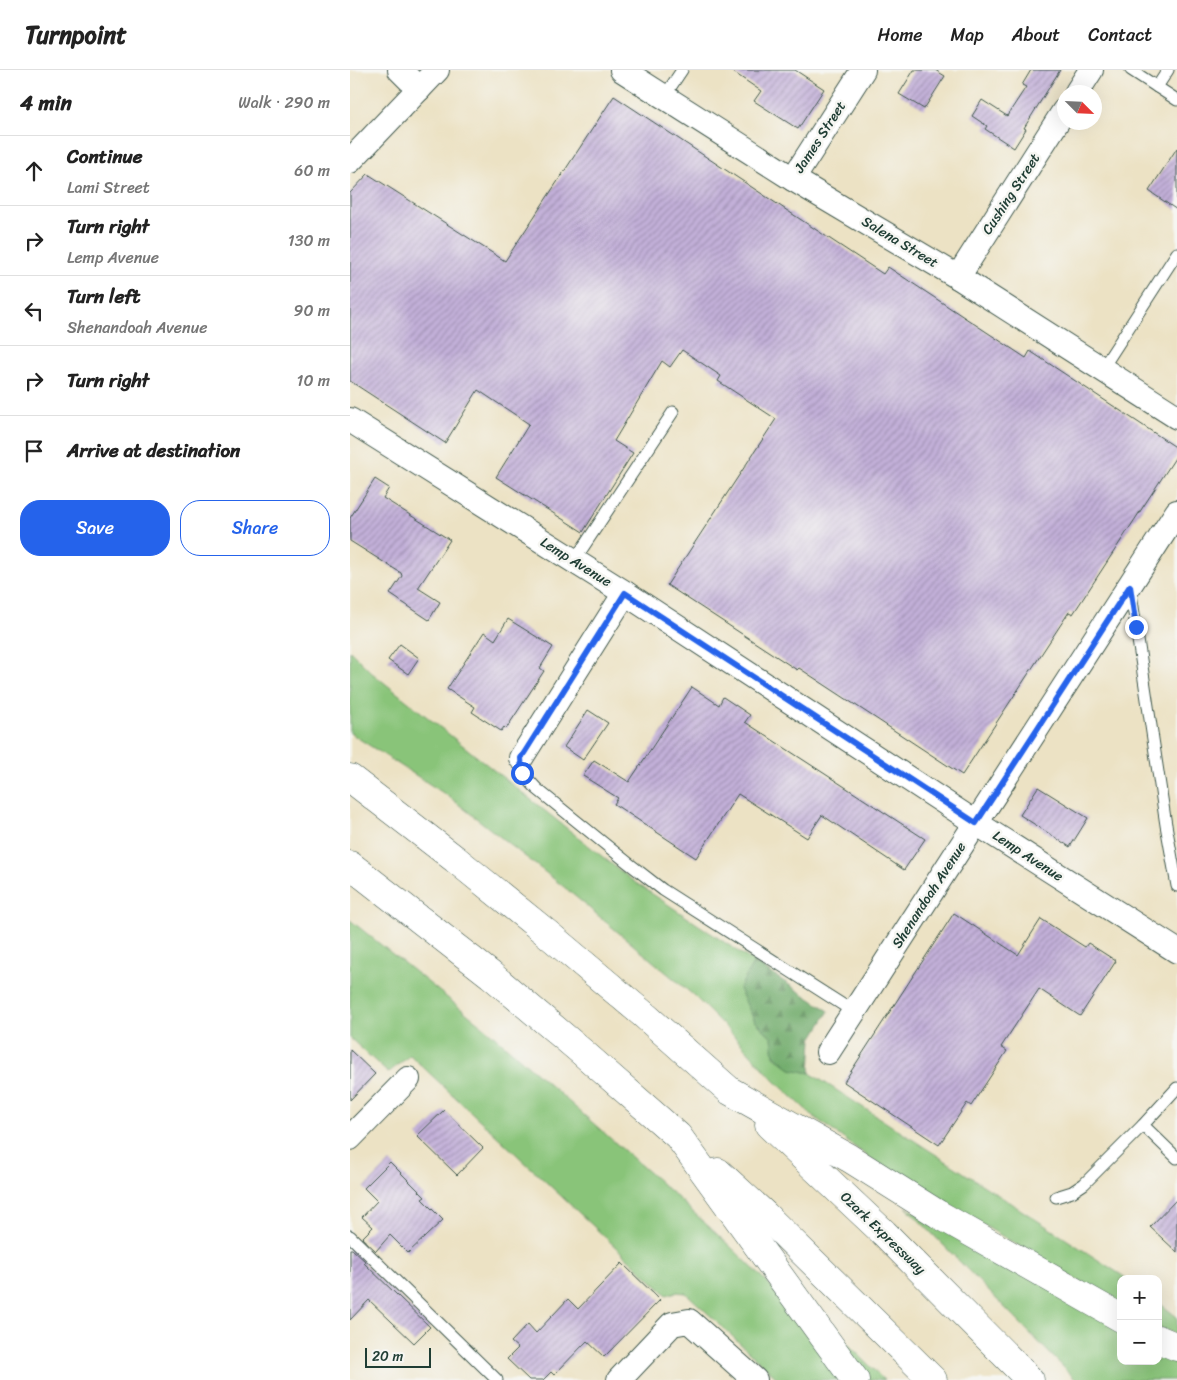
<!DOCTYPE html>
<html lang="en">
<head>
<meta charset="utf-8">
<style>
	:root { --surface:#fff; --page:#f2f2f2; --text:#222; --muted:#767676; --line:#e0e0e0; --accent:#2563eb }
	body { margin:0; font-family:Sriracha,sans-serif; background:var(--page); color:var(--text) }
	.controls { position:absolute; right:15px; bottom:15px; display:grid; overflow:hidden; border-radius:10px; box-shadow:0 5px 20px #0002 }
	.controls button { width:45px; height:45px; display:grid; place-items:center; padding:0; border:0; border-bottom:1px solid var(--line); background:var(--surface); color:var(--text); font:25px sans-serif }
	.compass { position:absolute; left:707px; top:15px; width:45px; height:45px; border-radius:50%; background:var(--surface); box-shadow:0 5px 20px #0002; rotate:114deg }
	.scale { position:absolute; left:15px; bottom:12px; width:66px; box-sizing:border-box; padding-left:5px; border:2px solid #1f3d34; border-top:0; font-size:14px; line-height:18px; white-space:nowrap; color:#1f3d34; -webkit-text-stroke:4px #f6f6f2; paint-order:stroke }
	.stop { position:absolute; width:15px; height:15px; margin:-11px; border:4px solid #2563eb; border-radius:50%; background:#fff }
	.stop.end { background:#2563eb; border-color:#fff; box-shadow:0 1px 5px #0008 }
	.list { margin:0; padding:0; list-style:none }
	h2 { display:flex; justify-content:space-between; align-items:center; height:65px; margin:0; padding:0 20px; font-size:21px }
	h2 small { font-size:16px; font-weight:400; color:var(--muted) }
	.list li { display:grid; grid-template-columns:32px 1fr auto; gap:15px; align-items:center; box-sizing:border-box; height:70px; padding:0 20px; border-top:1px solid var(--line) }
	.list b { display:block; font-size:19px; white-space:nowrap }
	.list p { margin:0; font-size:16px; white-space:nowrap; color:var(--muted) }
	.list em { font-size:16px; font-style:normal; color:var(--muted) }
	.actions { display:flex; gap:10px; padding:15px 20px }
	.actions a { flex:1; padding:11px 0; border:1px solid var(--accent); border-radius:20px; text-align:center; font-size:18px; color:var(--accent) }
	.actions .main { background:var(--accent); color:#fff }
	.icon { flex:none; width:28px; height:28px; fill:none; stroke:currentColor; stroke-width:2; stroke-linecap:round; stroke-linejoin:round }
	.map { position:relative; flex:none; width:827px; height:1310px; overflow:hidden }
	header { display:flex; align-items:center; gap:30px; box-sizing:border-box; height:70px; padding:0 25px; background:var(--surface); border-bottom:1px solid var(--line) }
	header strong { font-size:24px }
	nav { display:flex; gap:28px; margin-inline-start:auto; font-size:18px }
	main { display:flex }
	aside { flex:1; background:var(--surface) }
	.map>svg:first-child { display:block }
	.grass { fill:#89c479; stroke:#548056 }
	.forest { fill:url(#forest-firs); stroke:#46744e }
	.building { fill:url(#building-hatch) }
	.lines { fill:none; stroke-linecap:round; stroke-linejoin:round }
	.lane-casing { stroke:#3e564a; stroke-width:13 }
	.street-casing { stroke:#3e564a; stroke-width:26 }
	.highway-casing { stroke:#3e564a; stroke-width:29 }
	.lane { stroke:#fff; stroke-width:11 }
	.street { stroke:#fff; stroke-width:24 }
	.highway { stroke:#fff; stroke-width:28 }
	.route { stroke:#2563eb; stroke-width:6 }
	.labels { text-anchor:middle; dominant-baseline:central; stroke-width:5; stroke-linejoin:round; paint-order:stroke }
	.street-label { font-size:14px; fill:#1f3d34; stroke:#f6f6f2 }
</style>
</head>
<body>
<header>
<strong>Turnpoint</strong>
<nav><a>Home</a><a>Map</a><a>About</a><a>Contact</a></nav>
</header>
<main>
<aside>
<h2>4 min<small>Walk · 290 m</small></h2>
<ul class="list">
<li><svg class="icon" aria-label="ahead" viewBox="0 0 24 24"><path d="M12 20V5M6 11l6-6 6 6"/></svg><div><b>Continue</b><p>Lami Street</p></div><em>60 m</em></li>
<li><svg class="icon" aria-label="right" viewBox="0 0 24 24"><path d="M7 20v-9h11M14 6l5 5-5 5"/></svg><div><b>Turn right</b><p>Lemp Avenue</p></div><em>130 m</em></li>
<li><svg class="icon" aria-label="left" viewBox="0 0 24 24"><path d="M17 20v-9H6M10 6l-5 5 5 5"/></svg><div><b>Turn left</b><p>Shenandoah Avenue</p></div><em>90 m</em></li>
<li><svg class="icon" aria-label="right" viewBox="0 0 24 24"><path d="M7 20v-9h11M14 6l5 5-5 5"/></svg><div><b>Turn right</b></div><em>10 m</em></li>
<li><svg class="icon" aria-label="arrive" viewBox="0 0 24 24"><path d="M6 21V4h12l-3 4 3 4H6"/></svg><div><b>Arrive at destination</b></div></li>
</ul>
<div class="actions"><a class="main">Save</a><a>Share</a></div>
</aside>
<div class="map">
<svg width="827" height="1310" viewBox="0 0 827 1310">
	<defs>
		<pattern id="forest-firs" width="22" height="20" patternUnits="userSpaceOnUse" patternTransform="scale(1.25)"><rect width="22" height="20" fill="#6eaa69"/><path d="M5 1l3.5 6h-7zM16 11l3.5 6h-7z" fill="#5a8c57"/></pattern>
		<pattern id="building-hatch" width="6" height="6" patternUnits="userSpaceOnUse" patternTransform="scale(1.25)"><rect width="6" height="6" fill="#c3b0d9"/><path d="M-1 1l2-2M0 6l6-6M5 7l2-2" fill="none" stroke="#9e90b1"/></pattern>
	</defs>
	<rect width="100%" height="100%" fill="#f6f6f2"/>
	<filter id="ink" filterUnits="userSpaceOnUse"><feTurbulence type="fractalNoise" baseFrequency=".02" numOctaves="2"/><feDisplacementMap in="SourceGraphic" scale="10" xChannelSelector="R" yChannelSelector="G"/><feConvolveMatrix kernelMatrix="1 2 1 2 8 2 1 2 1" color-interpolation-filters="sRGB"/></filter>
	<filter id="wash" filterUnits="userSpaceOnUse"><feTurbulence type="fractalNoise" baseFrequency=".0096" numOctaves="4" result="noise"/><feDisplacementMap in="SourceGraphic" scale="20" xChannelSelector="R" yChannelSelector="G"/><feGaussianBlur stdDeviation="1.12" result="paint"/><feColorMatrix in="noise" values="0 0 0 0 0 0 0 0 0 0 0 0 0 0 0 0 0 1.4 0 .05"/><feComposite in="paint" operator="in"/></filter>
	<g filter="url(#wash)">
		<rect width="100%" height="100%" fill="#ece2c4"/>
		<g class="grass">
			<polygon points="0,581 22,603 283,811 404,892 389,919 405,951 422,967 424,986 441,999 460,1003 773,1206 777,1209 771,1209 771,1236 521,1089 463,1046 425,1011 385,967 342,924 214,817 98,726 0,663"/>
			<polygon points="0,850 140,962 329,1129 383,1179 417,1212 454,1259 492,1310 429,1310 336,1223 326,1222 317,1225 60,985 38,1003 0,968"/>
			<polygon points="556,1137 771,1258 771,1291 808,1291 808,1278 827,1289 827,1310 726,1310"/>
			<polygon points="808,1232 827,1247 827,1265 808,1257"/>
			<polygon points="485,1261 534,1310 516,1310"/>
		</g>
		<polygon class="forest" points="404,892 479,941 462,969 460,1003 441,999 424,985 422,967 405,951 389,919"/>
		<g id="blocks">
			<g class="building">
				<polygon points="380,0 445,0 474,19 448,59 404,31 411,21"/>
				<polygon points="564,0 585,0 595,6 574,39 549,24"/>
				<polygon points="681,0 710,0 674,58 676,59 664,78 635,59 637,56 622,46 632,30 657,46 676,17 672,15"/>
				<polygon points="264,26 533,204 538,197 676,288 680,281 827,378 827,385 723,544 719,542 612,705 449,598 447,600 317,515 426,349 368,311 371,306 332,280 320,297 312,291 264,371 283,383 233,462 146,407 179,354 128,320 95,373 0,311 0,123 18,104 155,191"/>
				<polygon points="827,78 827,140 799,121"/>
				<polygon points="25,409 39,418 33,428 100,470 68,518 90,532 79,550 40,524 52,506 51,503 0,471 0,448"/>
				<polygon points="158,549 203,577 190,598 194,601 156,659 154,657 151,661 122,642 125,637 97,619 134,562 145,570"/>
				<polygon points="50,574 69,588 58,604 38,590"/>
				<polygon points="342,617 369,635 373,627 400,645 395,652 575,769 554,800 472,745 457,768 388,724 346,788 264,734 268,728 233,706 244,690 279,712"/>
				<polygon points="238,640 258,653 233,690 214,677"/>
				<polygon points="688,717 738,748 720,777 670,745"/>
				<polygon points="604,843 668,885 691,849 735,877 738,873 766,891 730,946 689,919 651,977 657,981 621,1036 617,1033 589,1075 494,1012"/>
				<polygon points="0,980 25,1004 0,1030"/>
				<polygon points="94,1040 133,1078 107,1105 67,1066"/>
				<polygon points="40,1092 75,1127 72,1129 93,1150 58,1183 40,1165 26,1181 12,1168 23,1157 12,1147 27,1131 14,1118"/>
				<polygon points="827,1129 827,1182 800,1157"/>
				<polygon points="0,1179 2,1179 16,1192 14,1193 80,1257 64,1273 19,1230 0,1250"/>
				<polygon points="272,1193 310,1230 254,1287 237,1271 204,1305 201,1302 193,1310 179,1310 157,1289 168,1278 161,1272 178,1254 186,1263 218,1229 228,1239"/>
			</g>
		</g>
	</g>
	<g filter="url(#ink)">
		<use href="#blocks" fill-opacity="0" stroke="#3e564a" stroke-width="1"/>
		<g class="lines">
			<defs>
				<g id="lane">
					<polyline points="781,0 827,30"/>
					<polyline points="807,17 818,0"/>
					<polyline points="314,27 332,0"/>
					<polyline points="752,299 827,183"/>
					<polyline points="224,491 323,342"/>
					<polyline points="780,517 816,755 827,816"/>
					<polyline points="171,688 172,703 187,719 277,792 313,820 504,942"/>
					<polyline points="827,1018 793,1055 827,1088"/>
					<polyline points="706,1127 722,1122 734,1114 793,1055"/>
					<polyline points="0,1166 147,1310"/>
				</g>
				<g id="street">
					<polyline points="50,0 69,19"/>
					<polyline points="272,0 443,109 608,207 827,347"/>
					<polyline points="727,22 741,0"/>
					<polyline points="0,91 87,0"/>
					<polyline points="443,109 513,0"/>
					<polyline points="608,207 714,41"/>
					<polyline points="0,350 275,523 626,753 827,881"/>
					<polyline points="171,688 275,523"/>
					<polyline points="478,982 827,442"/>
					<polyline points="0,1068 58,1009"/>
					<polyline points="269,1310 322,1254 339,1251 405,1310"/>
				</g>
				<g id="highway">
					<polyline points="0,708 105,789 199,865 293,944 380,1021 499,1088 588,1144 771,1248"/>
					<polyline points="0,795 141,905 232,982 328,1066 505,1310"/>
					<polyline points="419,1055 534,1163 680,1310"/>
					<polyline points="368,1102 415,1145 583,1310"/>
					<polyline points="808,1269 827,1277"/>
				</g>
			</defs>
			<use href="#lane" class="lane-casing"/>
			<use href="#street" class="street-casing"/>
			<use href="#highway" class="highway-casing"/>
			<use href="#lane" class="lane"/>
			<use href="#street" class="street"/>
			<use href="#highway" class="highway"/>
		</g>
	</g>
	<g class="lines" filter="url(#ink)">
		<polyline class="route" points="172,703 171,688 275,523 626,753 780,516 786,557"/>
	</g>
	<g class="labels">
		<g class="street-label">
			<text transform="translate(470 67) rotate(-57)">James Street</text>
			<text transform="translate(661 124) rotate(-57)">Cushing Street</text>
			<text transform="translate(550 172) rotate(31)">Salena Street</text>
			<text transform="translate(226 492) rotate(32)">Lemp Avenue</text>
			<text transform="translate(678 786) rotate(33)">Lemp Avenue</text>
			<text transform="translate(579 825) rotate(-57)">Shenandoah Avenue</text>
			<text transform="translate(533 1163) rotate(44)">Ozark Expressway</text>
		</g>
	</g>
</svg>
<div class="controls">
<button>+</button>
<button>−</button>
</div>
<svg class="compass" viewBox="-18 -18 36 36"><path d="M0-13l5 13h-10z" fill="#e53935"/><path d="M0 13l5-13h-10z" fill="#767676"/></svg>
<div class="scale">20 m</div>
<div class="stop" style="left:172px;top:703px"></div>
<div class="stop end" style="left:786px;top:557px"></div>
</div>
</main>
</body>
</html>
